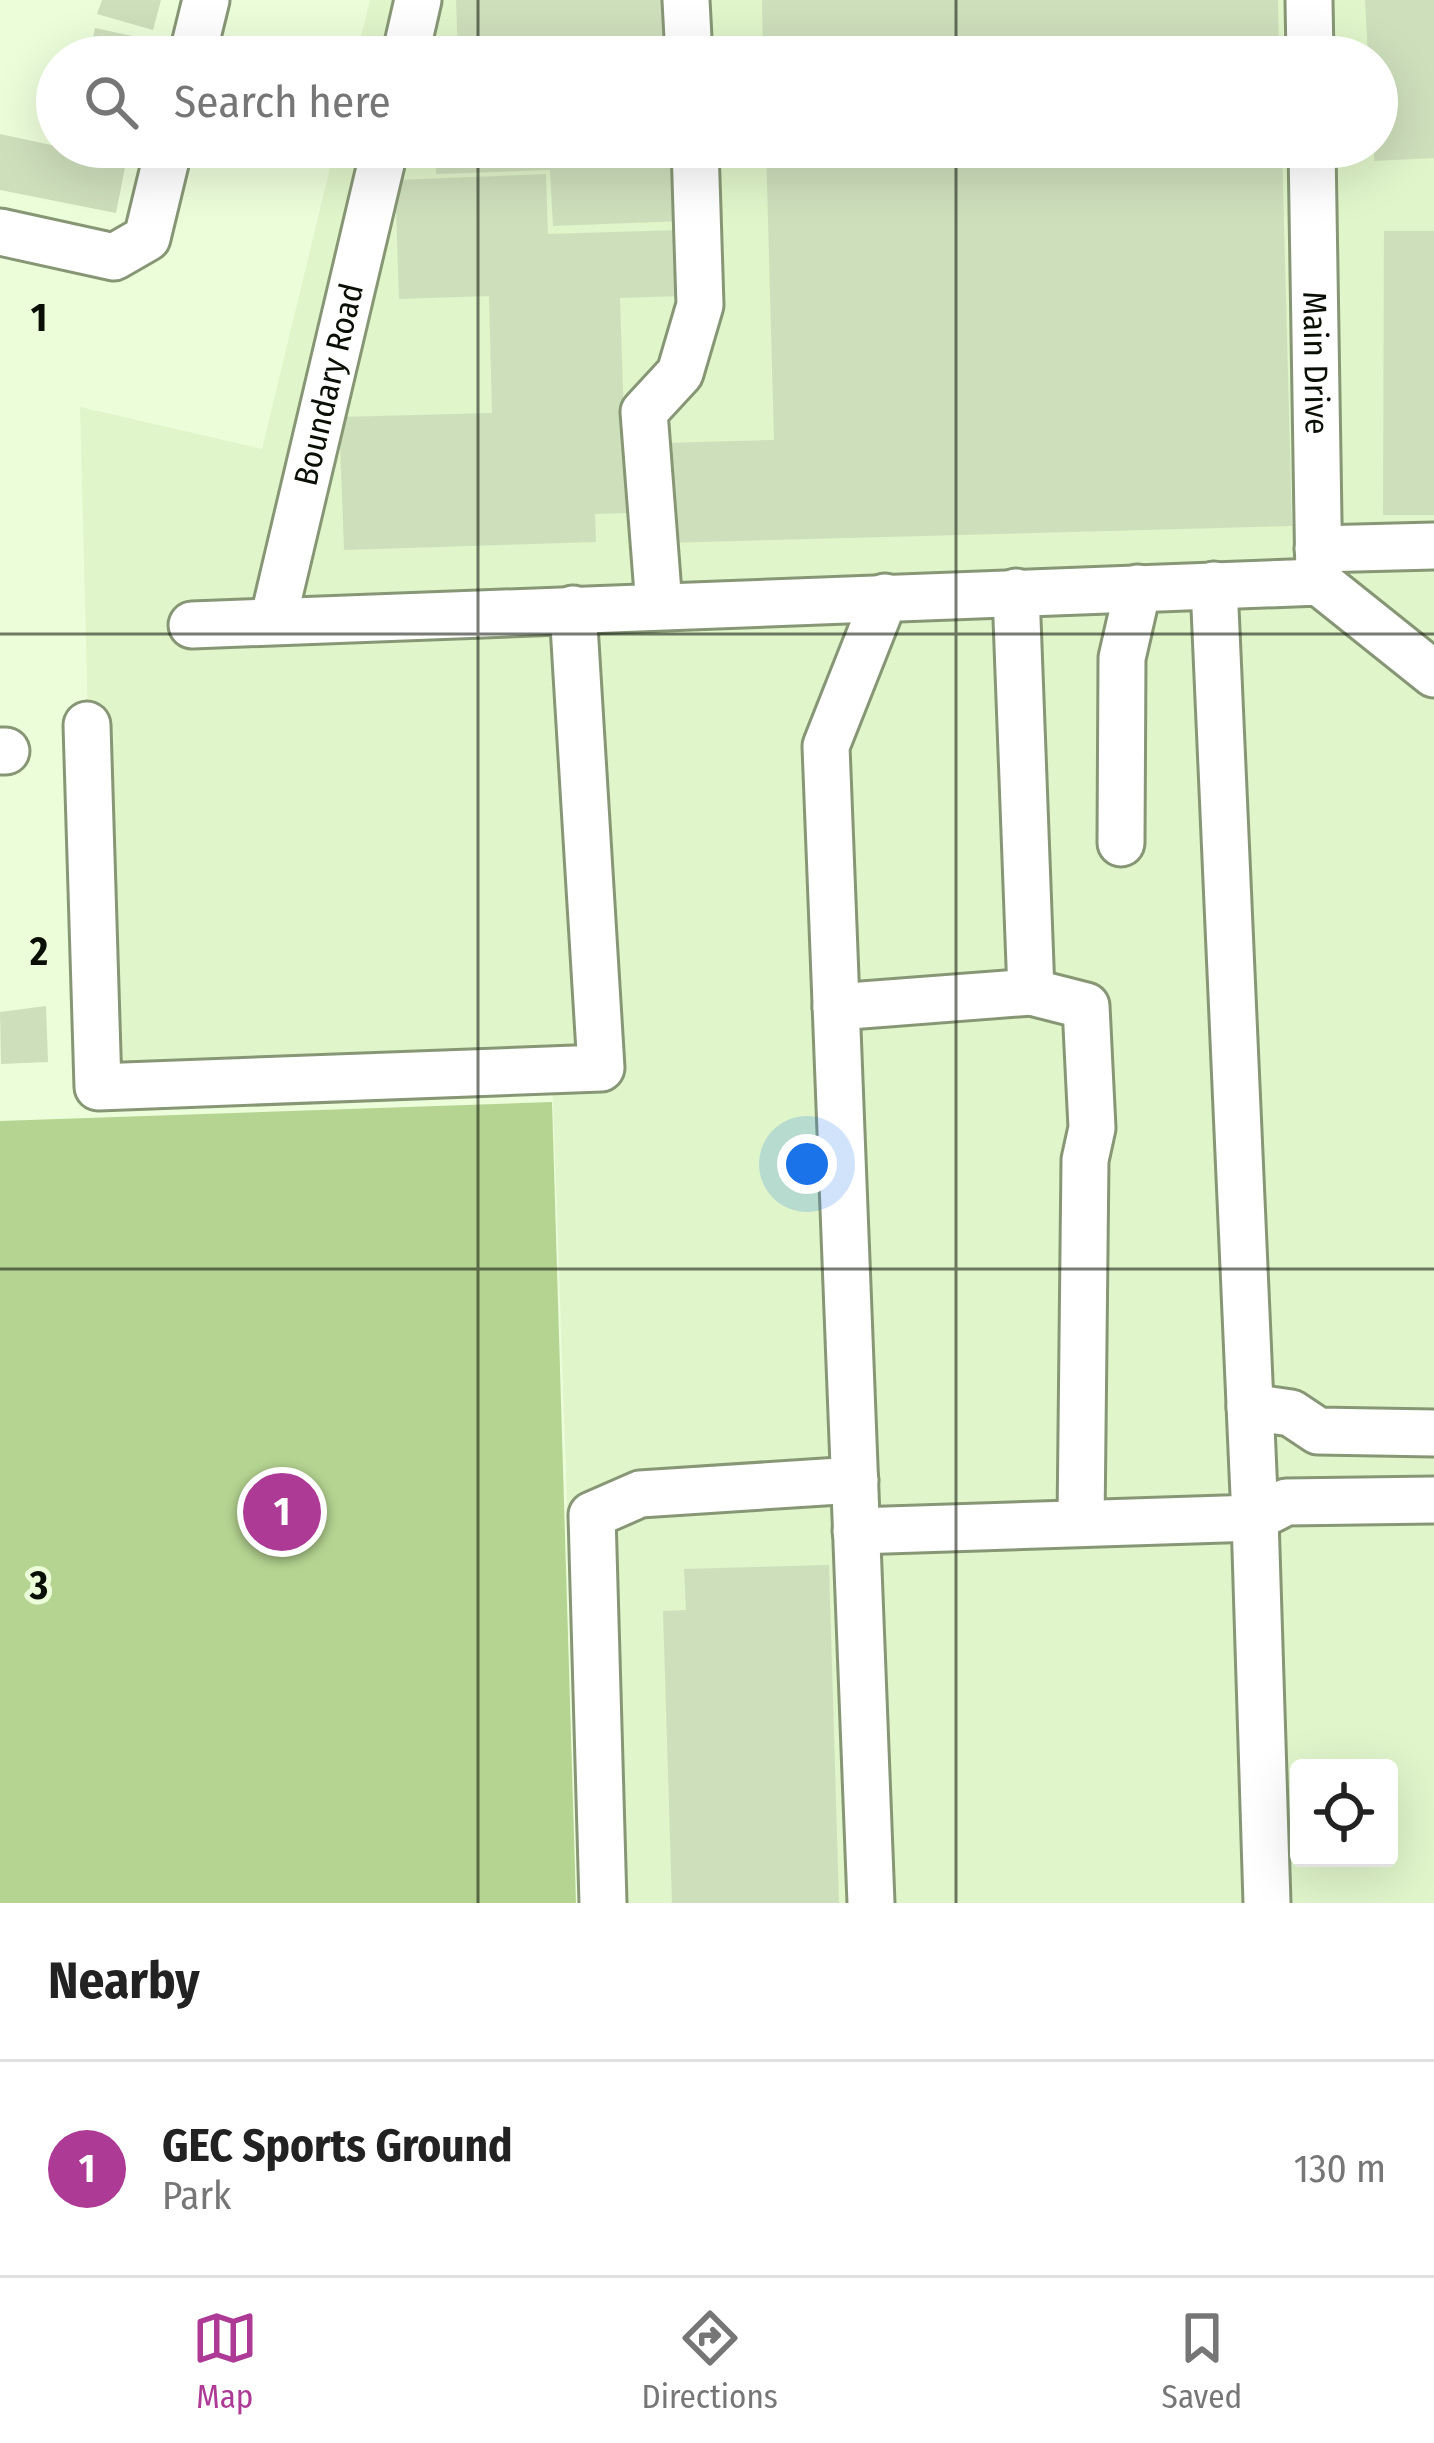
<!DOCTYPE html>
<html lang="en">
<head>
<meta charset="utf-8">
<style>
	:root { --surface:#fff; --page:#f2f2f2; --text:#222; --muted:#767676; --line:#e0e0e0; --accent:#ad3b96 }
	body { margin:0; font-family:"Fira Sans Condensed",sans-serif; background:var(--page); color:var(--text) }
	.controls { position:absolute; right:36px; bottom:36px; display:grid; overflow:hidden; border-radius:12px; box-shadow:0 12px 48px #0002 }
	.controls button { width:108px; height:108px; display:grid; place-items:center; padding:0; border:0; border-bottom:3px solid var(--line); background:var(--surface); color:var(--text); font:60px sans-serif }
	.you { position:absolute; left:807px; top:1164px; width:42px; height:42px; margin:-30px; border:9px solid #fff; border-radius:50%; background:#1a73e8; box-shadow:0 0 0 18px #1a73e833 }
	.badge { display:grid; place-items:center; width:78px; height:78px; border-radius:50%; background:var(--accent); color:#fff; font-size:39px; font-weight:700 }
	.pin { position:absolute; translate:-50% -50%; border:6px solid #fff; box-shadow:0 3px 12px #0006 }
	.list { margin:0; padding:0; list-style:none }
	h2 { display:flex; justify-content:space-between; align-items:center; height:156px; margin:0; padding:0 48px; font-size:51px }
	h2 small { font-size:39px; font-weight:400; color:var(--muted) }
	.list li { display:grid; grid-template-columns:78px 1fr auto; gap:36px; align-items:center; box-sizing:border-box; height:216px; padding:0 48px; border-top:3px solid var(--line) }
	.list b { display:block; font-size:45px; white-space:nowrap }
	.list p { margin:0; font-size:39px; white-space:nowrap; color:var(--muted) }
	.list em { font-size:39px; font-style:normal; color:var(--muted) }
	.icon { flex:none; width:66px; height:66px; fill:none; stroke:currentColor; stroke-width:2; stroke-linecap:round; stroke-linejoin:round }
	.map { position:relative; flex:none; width:1434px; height:1903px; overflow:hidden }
	.search { position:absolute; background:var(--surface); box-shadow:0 12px 48px #0002; left:36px; right:36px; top:36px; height:132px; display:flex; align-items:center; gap:30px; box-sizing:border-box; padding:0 42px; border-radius:66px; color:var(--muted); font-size:45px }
	.sheet { height:372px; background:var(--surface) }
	nav { display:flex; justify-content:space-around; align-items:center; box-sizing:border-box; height:168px; border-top:3px solid var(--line); background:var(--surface); font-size:33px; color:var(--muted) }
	nav a { display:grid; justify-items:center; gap:6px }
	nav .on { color:var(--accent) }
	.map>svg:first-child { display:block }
	.built { fill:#e0f5ca; fill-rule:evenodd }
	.green { fill:#b5d491 }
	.building { fill:#cedfbc }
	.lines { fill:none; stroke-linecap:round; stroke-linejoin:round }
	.minor-casing { stroke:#879776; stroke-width:51 }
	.minor { stroke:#fff; stroke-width:45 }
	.grid { fill:none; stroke:#0a0f05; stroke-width:3; stroke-opacity:0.55 }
	.labels { text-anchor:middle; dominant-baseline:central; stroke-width:10; stroke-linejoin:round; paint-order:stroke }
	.street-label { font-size:33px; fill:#0a0f05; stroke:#ecfdda }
	.grid-label { font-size:39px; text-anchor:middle; font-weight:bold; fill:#0a0f05; stroke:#ecfdda; stroke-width:10; stroke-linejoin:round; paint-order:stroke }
</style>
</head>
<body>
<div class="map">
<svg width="1434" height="1903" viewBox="0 0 1434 1903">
	<rect width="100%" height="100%" fill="#ecfdda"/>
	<path class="built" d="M370,0H1434V1903H581L552,1073H97L80,407L262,449L335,147H1377V57H356ZM1299,1768H1389V1858H1299Z"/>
	<polygon class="green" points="552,1102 576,1903 0,1903 0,1121"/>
	<g class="building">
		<polygon points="102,0 161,0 153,30 97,14"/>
		<polygon points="456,0 675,0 677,57 458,57"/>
		<polygon points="762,0 1278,0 1279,57 763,57"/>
		<polygon points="1365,0 1434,0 1434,158 1374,161 1377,57 1368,57"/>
		<polygon points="95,28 151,40 148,57 89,57"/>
		<polygon points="0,134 70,149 129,147 116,213 0,190"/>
		<polygon points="435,147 680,147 683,221 553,226 550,170 436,174"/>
		<polygon points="766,147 1282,147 1292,526 665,543 662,443 774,440"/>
		<polygon points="546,174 548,234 679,230 681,296 620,298 627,513 595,514 596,542 344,550 339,417 492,413 489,296 399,299 395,180"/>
		<polygon points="1384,231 1434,231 1434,515 1383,515"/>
		<polygon points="46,1006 48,1062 1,1064 0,1012"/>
		<polygon points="829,1565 839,1903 672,1903 663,1611 686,1610 684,1569"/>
	</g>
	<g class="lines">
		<defs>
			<g id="minor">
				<polyline points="686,0 689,57"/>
				<polyline points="1309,0 1310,57"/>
				<polyline points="192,57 206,0"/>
				<polyline points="405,57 418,0"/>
				<path id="s1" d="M1312,147L1319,582"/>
				<polyline points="0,232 114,257 147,238 169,147"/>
				<polyline points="1318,549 1434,546"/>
				<polyline points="1016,592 1031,992 1086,1006 1092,1128 1085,1160 1081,1523"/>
				<polyline points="659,606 644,412 680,373 700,305 695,147"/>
				<path id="s2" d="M273,621L385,147"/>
				<polyline points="192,625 1319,582 1434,674"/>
				<polyline points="87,725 98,1087 601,1068 573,609"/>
				<polyline points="0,751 6,751"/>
				<polyline points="1121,843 1122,658 1138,588"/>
				<polyline points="836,1007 1031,992"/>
				<polyline points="1250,1407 1291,1413 1318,1431 1434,1433"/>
				<polyline points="856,1531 1255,1518 1214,585"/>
				<polyline points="603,1903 592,1515 640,1494 855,1480"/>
				<polyline points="871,1903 826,746 885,597"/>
				<polyline points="1267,1903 1255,1518 1286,1502 1434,1500"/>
			</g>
		</defs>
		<use href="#minor" class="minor-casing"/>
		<use href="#minor" class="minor"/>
	</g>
	<path class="grid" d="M478,0V57M956,0V57M478,147V1903M956,147V1903M0,634H1434M0,1269H1434"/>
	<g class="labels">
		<g class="street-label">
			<text stroke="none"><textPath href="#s1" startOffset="216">Main Drive</textPath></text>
			<text stroke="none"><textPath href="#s2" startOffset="243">Boundary Road</textPath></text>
		</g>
	</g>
	<g class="grid-label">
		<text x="39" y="331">1</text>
		<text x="39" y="965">2</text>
		<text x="39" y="1599">3</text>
	</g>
</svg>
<div class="controls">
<button><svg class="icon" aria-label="locate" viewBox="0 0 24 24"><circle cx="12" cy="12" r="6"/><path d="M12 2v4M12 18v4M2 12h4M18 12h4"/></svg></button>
</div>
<div class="you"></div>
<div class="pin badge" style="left:282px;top:1512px">1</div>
<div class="search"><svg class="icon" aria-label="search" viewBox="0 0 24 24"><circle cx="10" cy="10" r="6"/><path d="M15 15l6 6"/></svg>Search here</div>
</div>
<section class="sheet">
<h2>Nearby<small></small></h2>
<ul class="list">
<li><span class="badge">1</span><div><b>GEC Sports Ground</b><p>Park</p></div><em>130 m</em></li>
</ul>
</section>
<nav>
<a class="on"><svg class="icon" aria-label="map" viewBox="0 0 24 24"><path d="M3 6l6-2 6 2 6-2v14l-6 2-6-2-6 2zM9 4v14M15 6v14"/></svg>Map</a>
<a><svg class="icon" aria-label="directions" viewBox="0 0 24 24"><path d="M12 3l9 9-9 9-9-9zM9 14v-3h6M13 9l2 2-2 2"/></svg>Directions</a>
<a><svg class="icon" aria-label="saved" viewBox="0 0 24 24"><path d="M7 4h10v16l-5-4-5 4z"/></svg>Saved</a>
</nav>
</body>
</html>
